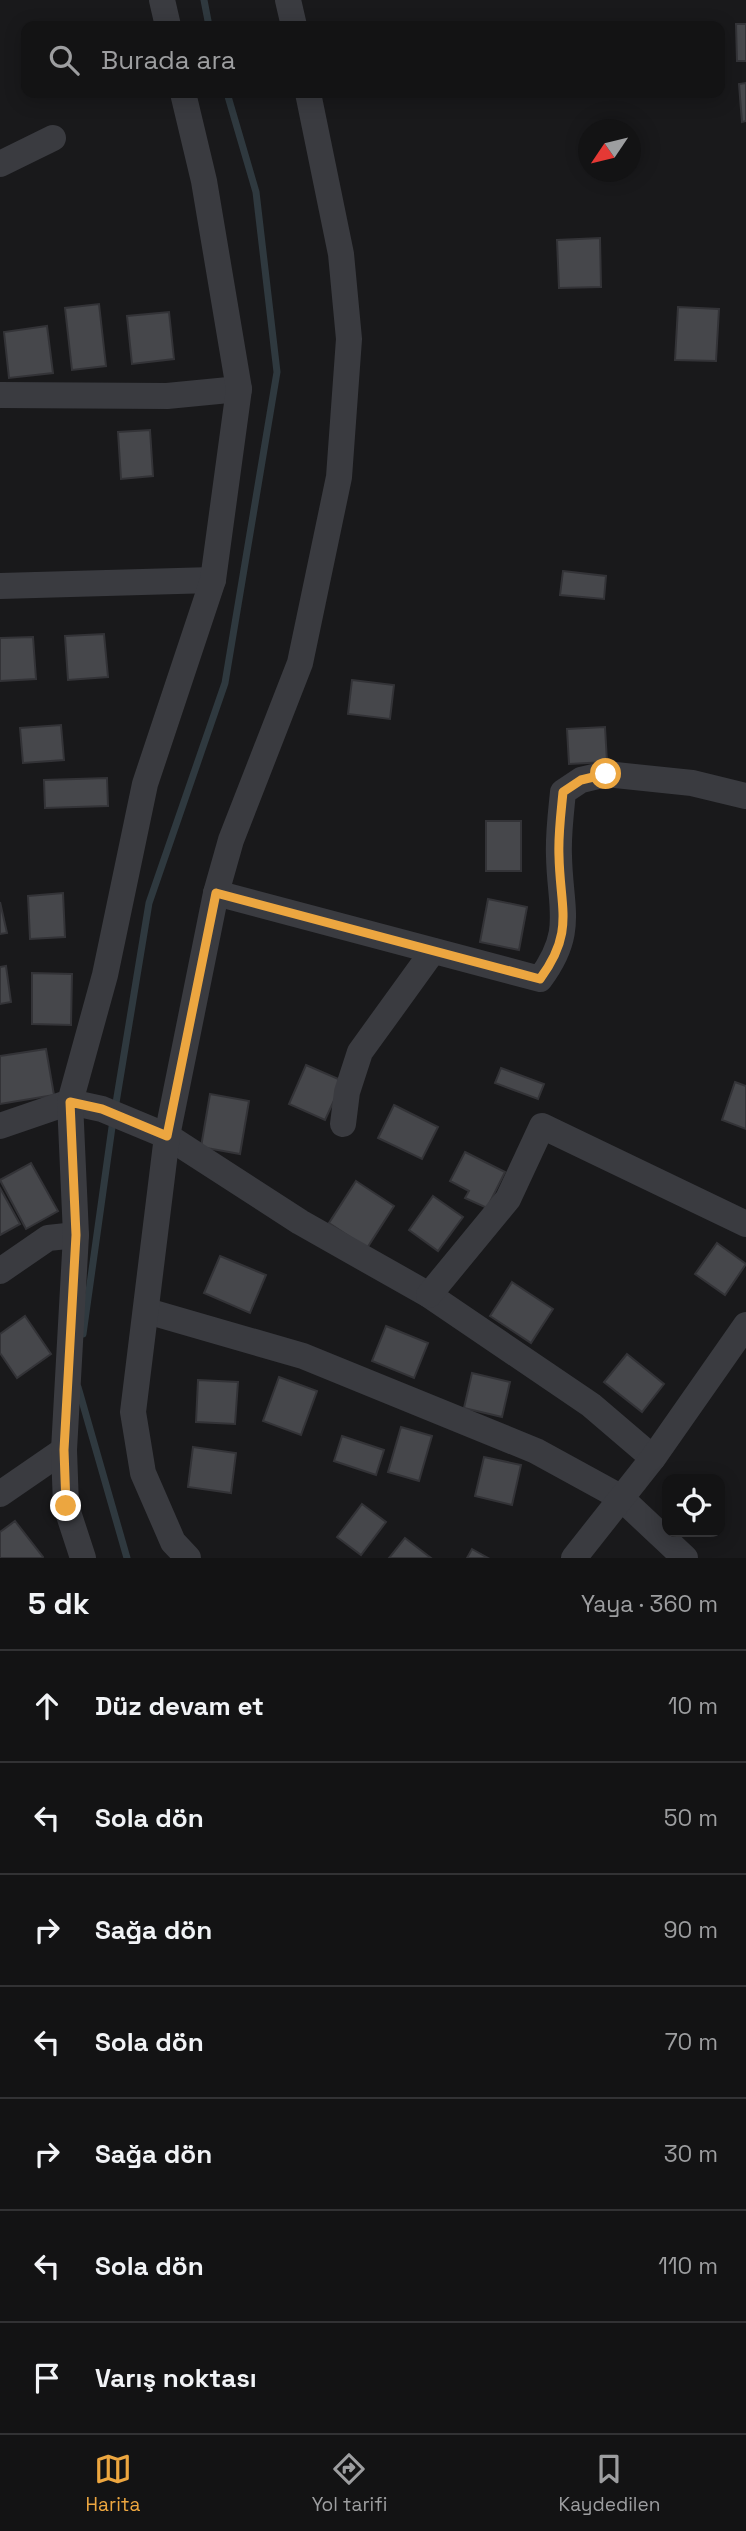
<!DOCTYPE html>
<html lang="tr">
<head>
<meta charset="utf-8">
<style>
	:root { --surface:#131314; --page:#202022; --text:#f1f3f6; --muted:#9d9ea0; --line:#323234; --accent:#eca640 }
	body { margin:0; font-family:"Space Grotesk",sans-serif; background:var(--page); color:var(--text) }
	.controls { position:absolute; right:21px; bottom:21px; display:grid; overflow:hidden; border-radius:14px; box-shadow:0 4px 18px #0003 }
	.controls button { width:63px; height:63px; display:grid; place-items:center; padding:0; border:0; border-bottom:2px solid var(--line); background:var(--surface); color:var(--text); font:35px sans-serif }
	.compass { position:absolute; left:578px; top:119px; width:63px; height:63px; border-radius:50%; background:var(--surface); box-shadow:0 4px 18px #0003; rotate:235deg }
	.stop { position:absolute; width:21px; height:21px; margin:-16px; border:5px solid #eca640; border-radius:50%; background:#fff }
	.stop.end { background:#eca640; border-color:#fff; box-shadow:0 2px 7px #0008 }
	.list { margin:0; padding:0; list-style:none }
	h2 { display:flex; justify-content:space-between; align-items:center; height:91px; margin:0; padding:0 28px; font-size:30px }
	h2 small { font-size:23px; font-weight:400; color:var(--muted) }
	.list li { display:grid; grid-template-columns:46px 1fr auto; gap:21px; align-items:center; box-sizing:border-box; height:112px; padding:0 28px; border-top:2px solid var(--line) }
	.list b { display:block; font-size:26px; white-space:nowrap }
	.list em { font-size:23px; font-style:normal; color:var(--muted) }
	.icon { flex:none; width:38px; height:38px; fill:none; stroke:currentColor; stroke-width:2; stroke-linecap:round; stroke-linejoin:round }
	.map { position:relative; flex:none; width:746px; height:1558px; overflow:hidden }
	.search { position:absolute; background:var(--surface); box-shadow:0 4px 18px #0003; left:21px; right:21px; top:21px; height:77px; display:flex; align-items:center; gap:18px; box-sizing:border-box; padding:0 24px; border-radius:14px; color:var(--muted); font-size:26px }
	.sheet { height:875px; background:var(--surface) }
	nav { display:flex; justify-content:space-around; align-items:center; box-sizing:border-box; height:98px; border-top:2px solid var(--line); background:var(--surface); font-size:19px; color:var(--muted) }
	nav a { display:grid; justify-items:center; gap:4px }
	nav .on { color:var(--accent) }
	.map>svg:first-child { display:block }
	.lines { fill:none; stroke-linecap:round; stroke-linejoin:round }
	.stream { stroke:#2f393f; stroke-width:7 }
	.building { fill:#46474b; stroke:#333337; stroke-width:2 }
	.street { stroke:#3a3b40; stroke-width:26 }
	.route { stroke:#eca640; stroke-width:9 }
</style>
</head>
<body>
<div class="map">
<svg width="746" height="1558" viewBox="0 0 746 1558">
	<rect width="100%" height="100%" fill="#19191b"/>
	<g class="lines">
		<g class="stream">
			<polyline points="204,0 209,26"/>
			<polyline points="115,1109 149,903 225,683 277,372 256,192 227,93"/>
			<polyline points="83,1334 113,1120"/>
			<polyline points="78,1387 127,1558"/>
		</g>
	</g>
	<g class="building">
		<polygon points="736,24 746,24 746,61 737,61"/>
		<polygon points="746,83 746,121 742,122 739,84"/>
		<polygon points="600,238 601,287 559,288 557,240"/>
		<polygon points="99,304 106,366 72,370 65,308"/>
		<polygon points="678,307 719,309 716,361 675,360"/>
		<polygon points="169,312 174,359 132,364 127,316"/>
		<polygon points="47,326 53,373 9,378 4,332"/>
		<polygon points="150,430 153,476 121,479 118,432"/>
		<polygon points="563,571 606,576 604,599 560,595"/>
		<polygon points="104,634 108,677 68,680 65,636"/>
		<polygon points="33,637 36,679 0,681 0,638"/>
		<polygon points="352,680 394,685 390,719 348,714"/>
		<polygon points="61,725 64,760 23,763 20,728"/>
		<polygon points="605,727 607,762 569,764 567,729"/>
		<polygon points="107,778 108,806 45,808 44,780"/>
		<rect x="486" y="821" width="35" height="50"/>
		<polygon points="63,893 65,937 30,939 28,896"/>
		<polygon points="488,899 527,907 519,950 480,942"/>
		<polygon points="0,902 7,933 0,934"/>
		<polygon points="6,966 11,1002 0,1004 0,967"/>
		<polygon points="32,973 72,974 71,1025 32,1024"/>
		<polygon points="46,1049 54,1095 0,1104 0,1056"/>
		<polygon points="306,1065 343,1081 325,1120 289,1104"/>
		<polygon points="501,1068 544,1084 538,1099 495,1083"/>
		<polygon points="735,1082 746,1086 746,1129 722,1120"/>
		<polygon points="210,1094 249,1101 240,1154 201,1147"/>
		<polygon points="394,1105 438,1127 422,1159 378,1138"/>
		<polygon points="465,1152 505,1172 487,1208 465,1198 469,1191 450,1181"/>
		<polygon points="31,1163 58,1211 26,1229 0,1180"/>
		<polygon points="356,1181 394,1206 367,1248 329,1223"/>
		<polygon points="0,1188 20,1224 0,1235"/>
		<polygon points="433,1196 463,1217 438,1251 409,1230"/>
		<polygon points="717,1243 746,1264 725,1295 695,1274"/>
		<polygon points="220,1256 266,1275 250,1313 204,1293"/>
		<polygon points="512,1282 553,1309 531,1343 490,1316"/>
		<polygon points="25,1316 51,1354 17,1378 0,1353 0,1334"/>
		<polygon points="386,1326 428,1343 414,1378 372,1361"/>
		<polygon points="627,1354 664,1384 642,1412 604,1382"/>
		<polygon points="472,1373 510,1382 502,1417 464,1408"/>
		<polygon points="279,1377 317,1391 301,1435 263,1421"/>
		<polygon points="198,1380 238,1382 235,1424 196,1422"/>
		<polygon points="401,1427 432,1436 419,1481 388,1472"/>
		<polygon points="342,1436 384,1450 376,1475 334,1461"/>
		<polygon points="193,1447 236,1453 231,1493 188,1487"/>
		<polygon points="484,1457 521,1465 512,1505 475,1496"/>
		<polygon points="362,1504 386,1522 361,1555 337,1537"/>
		<polygon points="15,1521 43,1557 42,1558 0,1558 0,1532"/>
		<polygon points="405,1538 431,1558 389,1558"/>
		<polygon points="472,1549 488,1558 467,1558"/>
	</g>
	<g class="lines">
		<g class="street">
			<polyline points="162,0 168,26"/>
			<polyline points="288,0 294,26"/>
			<polyline points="0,164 53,138"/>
			<polyline points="0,395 167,396 239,389"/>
			<polyline points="0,586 213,580"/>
			<path d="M216,893L540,979C575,932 560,909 559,856C558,835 561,813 563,792L581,780L606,774L692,783L746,796"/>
			<polyline points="343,1124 347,1092 360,1052 433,951"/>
			<polyline points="0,1126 70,1102 102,1109 167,1136 300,1222 429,1295 591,1405 653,1458"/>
			<polyline points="0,1271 48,1238 76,1235"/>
			<polyline points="429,1295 508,1199 542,1126 746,1224"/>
			<polyline points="147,1311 303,1356 536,1451 620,1497 685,1558"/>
			<polyline points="0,1494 64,1450"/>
			<polyline points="83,1558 66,1506 64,1450 76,1235 70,1102 105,975 145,784 213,580 239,389 204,181 183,93"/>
			<polyline points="188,1558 173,1542 143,1473 133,1412 167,1136 216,893 231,840 300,663 339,477 349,339 341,254 308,93"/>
			<polyline points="574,1558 653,1458 746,1325"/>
		</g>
	</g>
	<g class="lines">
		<path class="route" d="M66,1506L64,1450L76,1235L70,1102L102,1109L167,1136L216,893L540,979C575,932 560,909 559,856C558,835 561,813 563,792L581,780L606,774"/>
	</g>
</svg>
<div class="controls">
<button><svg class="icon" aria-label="locate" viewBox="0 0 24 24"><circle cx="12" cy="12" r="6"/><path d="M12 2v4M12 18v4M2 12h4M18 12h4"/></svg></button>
</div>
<svg class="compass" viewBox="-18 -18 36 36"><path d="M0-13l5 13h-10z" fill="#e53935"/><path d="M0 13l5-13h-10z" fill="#9d9ea0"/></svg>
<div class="stop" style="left:606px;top:774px"></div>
<div class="stop end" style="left:66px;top:1506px"></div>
<div class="search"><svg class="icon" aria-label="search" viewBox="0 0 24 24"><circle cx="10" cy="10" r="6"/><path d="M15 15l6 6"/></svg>Burada ara</div>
</div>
<section class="sheet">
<h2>5 dk<small>Yaya · 360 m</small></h2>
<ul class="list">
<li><svg class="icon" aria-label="ahead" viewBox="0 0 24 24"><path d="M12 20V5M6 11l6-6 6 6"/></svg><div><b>Düz devam et</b></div><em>10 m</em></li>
<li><svg class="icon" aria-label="left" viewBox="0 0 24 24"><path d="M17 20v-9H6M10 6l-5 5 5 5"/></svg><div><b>Sola dön</b></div><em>50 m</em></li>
<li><svg class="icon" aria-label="right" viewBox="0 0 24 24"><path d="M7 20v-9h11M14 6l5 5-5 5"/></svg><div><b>Sağa dön</b></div><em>90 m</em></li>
<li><svg class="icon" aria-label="left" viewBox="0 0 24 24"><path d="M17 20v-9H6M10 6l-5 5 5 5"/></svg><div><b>Sola dön</b></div><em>70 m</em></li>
<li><svg class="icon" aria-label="right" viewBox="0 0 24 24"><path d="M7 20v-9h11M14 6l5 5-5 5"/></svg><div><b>Sağa dön</b></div><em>30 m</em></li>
<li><svg class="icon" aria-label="left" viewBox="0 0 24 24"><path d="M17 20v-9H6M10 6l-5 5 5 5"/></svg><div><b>Sola dön</b></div><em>110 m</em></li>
<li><svg class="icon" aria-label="arrive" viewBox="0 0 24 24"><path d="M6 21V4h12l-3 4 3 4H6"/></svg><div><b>Varış noktası</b></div></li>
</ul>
</section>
<nav>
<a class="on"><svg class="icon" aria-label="map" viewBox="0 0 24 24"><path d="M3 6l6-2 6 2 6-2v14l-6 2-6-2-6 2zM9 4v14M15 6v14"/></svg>Harita</a>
<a><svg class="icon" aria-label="directions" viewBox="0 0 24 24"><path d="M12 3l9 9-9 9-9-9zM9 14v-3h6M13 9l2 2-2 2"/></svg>Yol tarifi</a>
<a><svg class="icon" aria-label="saved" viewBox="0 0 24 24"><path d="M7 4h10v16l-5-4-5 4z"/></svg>Kaydedilen</a>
</nav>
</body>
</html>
